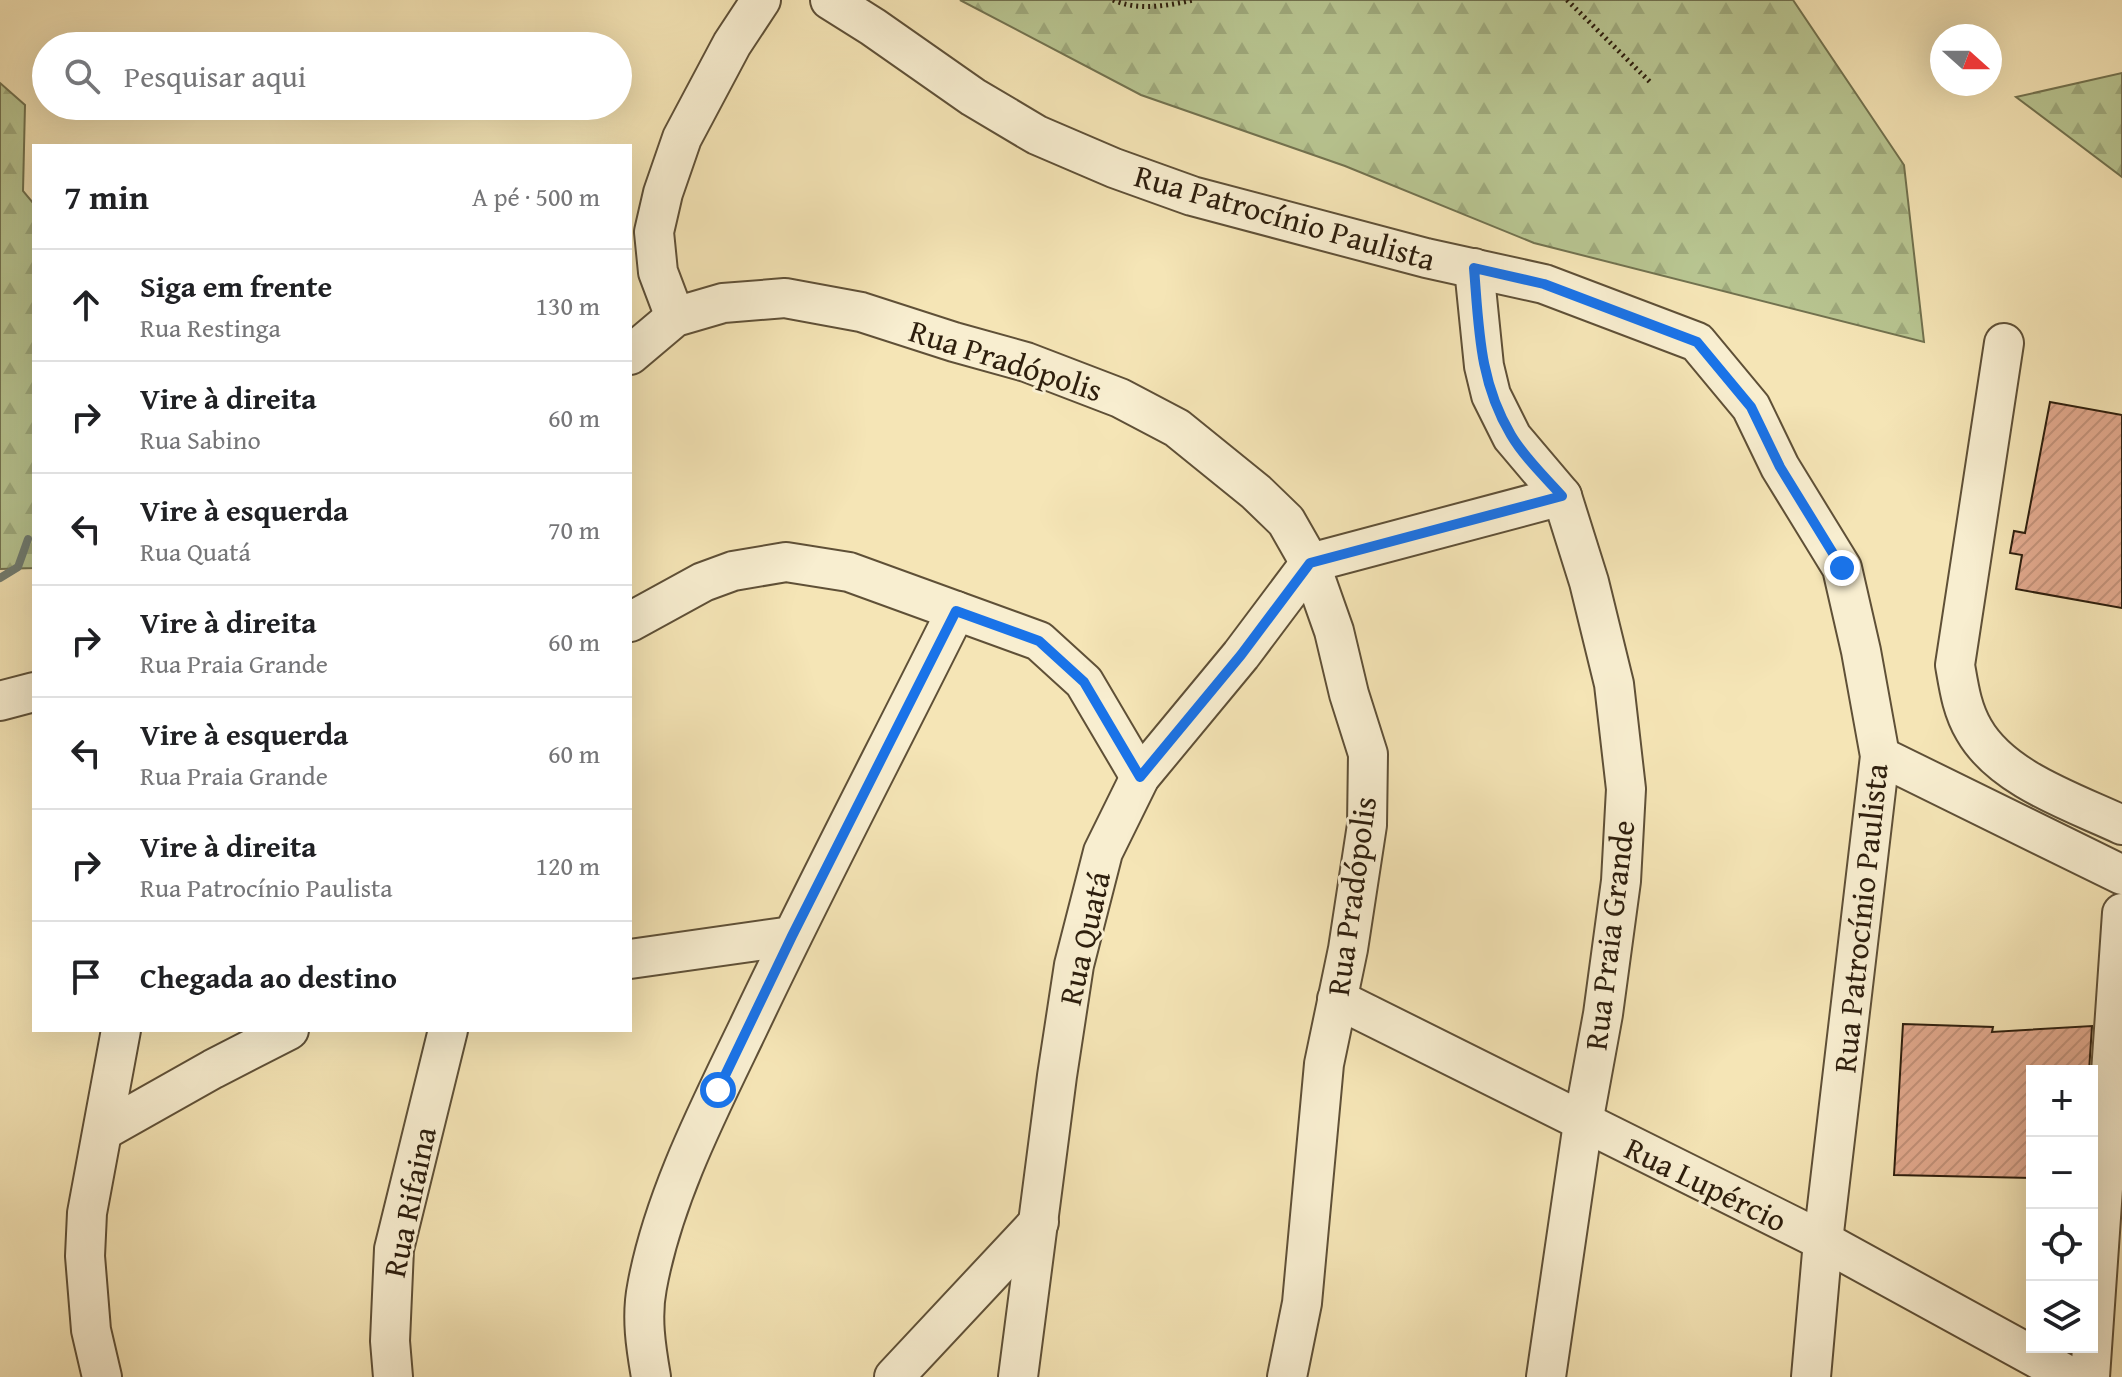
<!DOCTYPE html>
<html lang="pt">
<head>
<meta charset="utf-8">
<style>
	:root { --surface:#fff; --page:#f2f2f2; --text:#202124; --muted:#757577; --line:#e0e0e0 }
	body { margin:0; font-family:"Gentium Book Plus",serif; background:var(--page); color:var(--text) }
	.controls { position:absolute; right:24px; bottom:24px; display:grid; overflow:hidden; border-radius:0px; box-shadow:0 8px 32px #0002 }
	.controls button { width:72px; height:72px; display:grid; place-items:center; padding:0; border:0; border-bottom:2px solid var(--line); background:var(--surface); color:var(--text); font:40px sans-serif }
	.compass { position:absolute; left:1930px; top:24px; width:72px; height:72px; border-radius:50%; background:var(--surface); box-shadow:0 8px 32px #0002; rotate:111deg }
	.stop { position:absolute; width:24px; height:24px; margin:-18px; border:6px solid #1a73e8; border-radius:50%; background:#fff }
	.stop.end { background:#1a73e8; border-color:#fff; box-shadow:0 2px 8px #0008 }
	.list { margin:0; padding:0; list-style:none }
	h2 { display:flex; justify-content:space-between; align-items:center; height:104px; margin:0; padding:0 32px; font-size:34px }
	h2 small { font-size:26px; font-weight:400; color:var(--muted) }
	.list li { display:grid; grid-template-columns:52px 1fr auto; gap:24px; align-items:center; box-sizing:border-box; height:112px; padding:0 32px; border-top:2px solid var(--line) }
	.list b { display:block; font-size:30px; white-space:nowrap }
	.list p { margin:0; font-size:26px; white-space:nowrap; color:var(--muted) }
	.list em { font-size:26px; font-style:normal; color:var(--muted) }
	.icon { flex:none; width:44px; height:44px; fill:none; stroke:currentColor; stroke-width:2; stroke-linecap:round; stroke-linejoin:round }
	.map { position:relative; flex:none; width:2122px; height:1377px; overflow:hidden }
	.search { position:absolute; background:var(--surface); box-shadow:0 8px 32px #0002; left:32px; top:32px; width:600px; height:88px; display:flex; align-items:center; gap:20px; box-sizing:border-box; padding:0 28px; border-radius:44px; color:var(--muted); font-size:30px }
	.panel { position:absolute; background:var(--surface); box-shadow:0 8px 32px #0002; left:32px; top:144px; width:600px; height:888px; border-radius:0px }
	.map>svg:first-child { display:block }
	.forest { fill:url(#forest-firs); stroke:#72724f; stroke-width:2 }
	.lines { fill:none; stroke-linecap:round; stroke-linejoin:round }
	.stream { stroke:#717d72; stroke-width:8 }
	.building { fill:url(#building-hatch); stroke:#2d1e0d; stroke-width:2 }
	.minor-casing { stroke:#5f5037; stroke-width:42 }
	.path { stroke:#2d1e0d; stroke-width:5; stroke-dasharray:2 4; stroke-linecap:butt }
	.minor { stroke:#f8eed0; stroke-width:38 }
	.route { stroke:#1a73e8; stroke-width:10 }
	.labels { text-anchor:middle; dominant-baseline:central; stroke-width:6; stroke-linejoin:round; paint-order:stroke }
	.street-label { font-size:32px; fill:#2d1e0d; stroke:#f8eed0 }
</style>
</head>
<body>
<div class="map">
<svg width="2122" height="1377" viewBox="0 0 2122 1377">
	<defs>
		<pattern id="forest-firs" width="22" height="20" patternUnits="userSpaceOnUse" patternTransform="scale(2)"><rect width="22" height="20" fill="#b8c591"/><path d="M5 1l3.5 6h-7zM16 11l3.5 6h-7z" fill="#9ea97c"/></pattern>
		<pattern id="building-hatch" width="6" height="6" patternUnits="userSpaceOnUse" patternTransform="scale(2)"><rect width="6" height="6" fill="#e3aa8f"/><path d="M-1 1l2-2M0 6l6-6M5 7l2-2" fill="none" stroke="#c3927a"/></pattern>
	</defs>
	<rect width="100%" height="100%" fill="#f5e5b6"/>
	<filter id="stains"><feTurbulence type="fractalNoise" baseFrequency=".0025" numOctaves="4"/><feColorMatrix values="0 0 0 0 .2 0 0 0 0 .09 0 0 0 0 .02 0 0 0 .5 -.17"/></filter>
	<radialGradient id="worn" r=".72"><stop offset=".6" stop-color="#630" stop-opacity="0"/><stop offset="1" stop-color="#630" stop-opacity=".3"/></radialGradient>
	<g class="forest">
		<polygon points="960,0 1793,0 1904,165 1924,342 1534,243 1345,166 1141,95"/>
		<polygon points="2122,73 2122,177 2016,97"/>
		<polygon points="0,83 25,105 23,191 34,204 34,568 0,569"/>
	</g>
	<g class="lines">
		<polyline class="stream" points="0,578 18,567 28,539"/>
	</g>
	<g class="building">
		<polygon points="2050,402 2122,415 2122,608 2016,589 2022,555 2010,553 2014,531 2025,533"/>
		<polygon points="1903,1024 1993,1027 1992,1032 2092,1026 2089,1071 2032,1071 2032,1178 1894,1175"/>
	</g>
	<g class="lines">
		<defs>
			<g id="minor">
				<polyline points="830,0 873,27 973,97 1037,135 1114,168 1192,196 1426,258 1544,284 1697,342 1751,407 1780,467 1842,568 1861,651 1880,756 1823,1241 1811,1377"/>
				<polyline points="1474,268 1484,366 1491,395 1512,437 1562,496 1589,582 1614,684 1626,789 1621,881 1603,1014 1583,1123 1546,1377"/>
				<polyline points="675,317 658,272 654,232 663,193 682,138 732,44 761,0"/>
				<path d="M2004,343L1955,665C1959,688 1962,710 1974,730C2002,779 2073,802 2122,825"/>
				<polyline points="630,355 675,317 723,303 785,298 861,312 954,342 1026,362 1120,398 1177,428 1256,492 1286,521 1310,563 1334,631 1349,694 1368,754 1367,825 1348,949 1324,1064 1302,1303 1287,1377"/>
				<polyline points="630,622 703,582 733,571 786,562 849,572 1039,641 1084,682 1140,777"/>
				<polyline points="0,701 34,692"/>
				<polyline points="1880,756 2122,875"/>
				<polyline points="630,959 792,936"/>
				<polyline points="1337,999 1823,1241 2071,1377"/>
				<polyline points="103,1131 213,1069 289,1030"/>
				<polyline points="102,1377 91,1330 85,1256 87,1213 121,1030"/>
				<polyline points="393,1377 390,1341 394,1249 448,1030"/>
				<path d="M651,1377C646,1348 641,1317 647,1287C663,1198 709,1109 748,1028C814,888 887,750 956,611"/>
				<polyline points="894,1377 1039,1222"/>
				<polyline points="1018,1377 1057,1076 1074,965 1103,852 1140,777 1241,655 1310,563 1562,496"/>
				<polyline points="2090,1377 2122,913"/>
			</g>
		</defs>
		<use href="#minor" class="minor-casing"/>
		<g class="path">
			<path d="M1113,0C1138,11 1167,6 1193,0"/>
			<polyline points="1567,0 1650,82"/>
		</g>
		<use href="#minor" class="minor"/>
	</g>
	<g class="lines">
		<path class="route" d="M718,1090L792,936L956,611L1039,641L1084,682L1140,777L1241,655L1310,563L1562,496C1545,477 1524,457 1511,435C1479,381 1479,329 1474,268L1544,284L1697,342L1751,407L1780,467L1842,568"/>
	</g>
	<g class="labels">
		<g class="street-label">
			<text transform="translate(1285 217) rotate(16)">Rua Patrocínio Paulista</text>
			<text transform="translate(1006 360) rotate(18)">Rua Pradópolis</text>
			<text transform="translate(1351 896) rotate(-82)">Rua Pradópolis</text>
			<text transform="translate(1860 918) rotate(-84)">Rua Patrocínio Paulista</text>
			<text transform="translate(1609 935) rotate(-83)">Rua Praia Grande</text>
			<text transform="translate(1084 938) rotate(-77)">Rua Quatá</text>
			<text transform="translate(1706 1184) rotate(26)">Rua Lupércio</text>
			<text transform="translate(409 1202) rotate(-78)">Rua Rifaina</text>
		</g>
	</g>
	<rect width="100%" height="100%" filter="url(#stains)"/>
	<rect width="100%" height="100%" fill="url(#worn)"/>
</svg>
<div class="controls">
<button>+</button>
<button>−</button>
<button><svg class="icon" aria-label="locate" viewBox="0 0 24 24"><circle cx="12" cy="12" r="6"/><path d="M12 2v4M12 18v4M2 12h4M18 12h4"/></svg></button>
<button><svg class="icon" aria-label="layers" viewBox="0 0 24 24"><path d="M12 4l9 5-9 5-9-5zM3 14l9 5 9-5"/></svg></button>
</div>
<svg class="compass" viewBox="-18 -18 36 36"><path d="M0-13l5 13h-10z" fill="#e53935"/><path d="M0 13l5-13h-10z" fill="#757577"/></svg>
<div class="stop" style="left:718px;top:1090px"></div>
<div class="stop end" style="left:1842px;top:568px"></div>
<div class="search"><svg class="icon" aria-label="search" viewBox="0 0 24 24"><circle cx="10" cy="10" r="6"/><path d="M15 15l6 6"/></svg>Pesquisar aqui</div>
<section class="panel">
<h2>7 min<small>A pé · 500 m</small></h2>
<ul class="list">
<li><svg class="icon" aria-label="ahead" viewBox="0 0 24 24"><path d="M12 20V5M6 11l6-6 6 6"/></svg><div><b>Siga em frente</b><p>Rua Restinga</p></div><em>130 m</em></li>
<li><svg class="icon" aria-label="right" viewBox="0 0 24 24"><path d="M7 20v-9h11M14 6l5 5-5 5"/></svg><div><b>Vire à direita</b><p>Rua Sabino</p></div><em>60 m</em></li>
<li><svg class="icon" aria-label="left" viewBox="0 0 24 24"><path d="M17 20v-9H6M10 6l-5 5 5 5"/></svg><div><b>Vire à esquerda</b><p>Rua Quatá</p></div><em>70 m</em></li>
<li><svg class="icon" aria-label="right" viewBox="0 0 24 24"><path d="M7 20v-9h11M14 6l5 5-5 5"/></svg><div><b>Vire à direita</b><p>Rua Praia Grande</p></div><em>60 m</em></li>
<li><svg class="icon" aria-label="left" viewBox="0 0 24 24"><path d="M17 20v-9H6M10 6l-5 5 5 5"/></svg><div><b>Vire à esquerda</b><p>Rua Praia Grande</p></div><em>60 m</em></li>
<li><svg class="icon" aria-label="right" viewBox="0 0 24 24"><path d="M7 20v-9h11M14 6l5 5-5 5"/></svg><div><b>Vire à direita</b><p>Rua Patrocínio Paulista</p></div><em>120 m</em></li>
<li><svg class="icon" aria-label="arrive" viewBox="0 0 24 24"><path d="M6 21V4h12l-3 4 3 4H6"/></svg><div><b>Chegada ao destino</b></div></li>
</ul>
</section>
</div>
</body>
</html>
